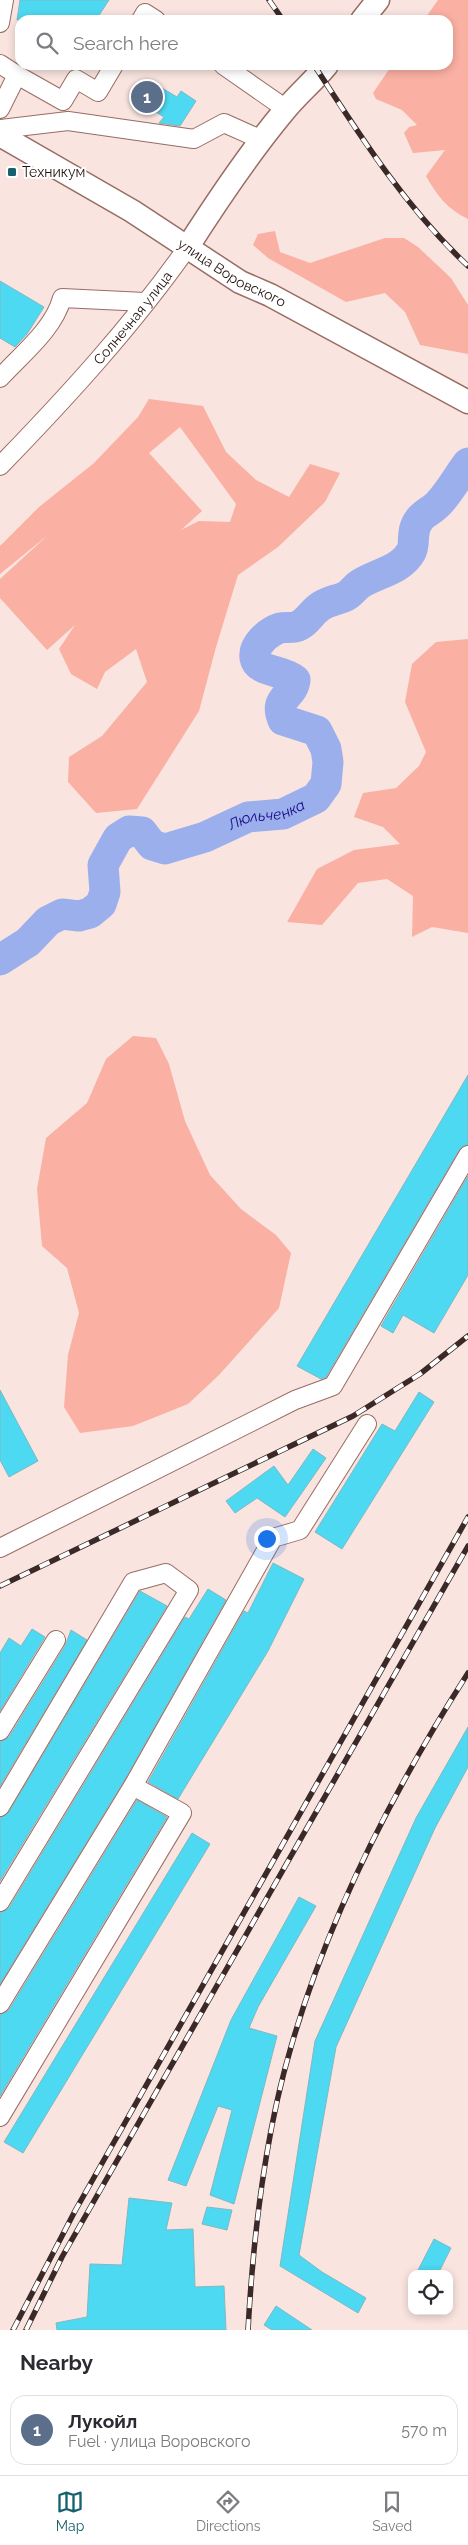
<!DOCTYPE html>
<html lang="en">
<head>
<meta charset="utf-8">
<style>
	:root { --surface:#fff; --page:#f2f2f3; --text:#2b2b33; --muted:#7c7c81; --line:#e1e1e2; --accent:#15616d }
	body { margin:0; font-family:Raleway,sans-serif; background:var(--page); color:var(--text) }
	.controls { position:absolute; right:15px; bottom:15px; display:grid; overflow:hidden; border-radius:10px; box-shadow:0 2px 8px #0003 }
	.controls button { width:45px; height:45px; display:grid; place-items:center; padding:0; border:0; border-bottom:1px solid var(--line); background:var(--surface); color:var(--text); font:25px sans-serif }
	.you { position:absolute; left:266px; top:1538px; width:18px; height:18px; margin:-12px; border:4px solid #fff; border-radius:50%; background:#1a73e8; box-shadow:0 0 0 8px #1a73e833 }
	.badge { display:grid; place-items:center; width:32px; height:32px; border-radius:50%; background:var(--accent); color:#fff; font-size:16px; font-weight:700 }
	.pin { position:absolute; translate:-50% -50%; border:2px solid #fff; box-shadow:0 1px 5px #0006 }
	.list { margin:0; padding:0; list-style:none }
	h2 { display:flex; justify-content:space-between; align-items:center; height:65px; margin:0; padding:0 20px; font-size:21px }
	h2 small { font-size:16px; font-weight:400; color:var(--muted) }
	.list li { display:grid; grid-template-columns:32px 1fr auto; gap:15px; align-items:center; box-sizing:border-box; height:70px; margin:0 10px 10px; padding:0 10px; border:1px solid var(--line); border-radius:15px }
	.list b { display:block; font-size:19px; white-space:nowrap }
	.list p { margin:0; font-size:16px; white-space:nowrap; color:var(--muted) }
	.list em { font-size:16px; font-style:normal; color:var(--muted) }
	.icon { flex:none; width:28px; height:28px; fill:none; stroke:currentColor; stroke-width:2; stroke-linecap:round; stroke-linejoin:round }
	.map { position:relative; flex:none; width:468px; height:2330px; overflow:hidden }
	.search { position:absolute; background:var(--surface); box-shadow:0 2px 8px #0003; left:15px; right:15px; top:15px; height:55px; display:flex; align-items:center; gap:12px; box-sizing:border-box; padding:0 18px; border-radius:15px; color:var(--muted); font-size:19px }
	.sheet { height:145px; background:var(--surface) }
	nav { display:flex; justify-content:space-around; align-items:center; box-sizing:border-box; height:70px; border-top:1px solid var(--line); background:var(--surface); font-size:14px; color:var(--muted) }
	nav a { display:grid; justify-items:center; gap:2px }
	nav .on { color:var(--accent) }
	.map>svg:first-child { display:block }
	.green { fill:#fab0a2; fill-rule:evenodd }
	.lines { fill:none; stroke-linecap:round; stroke-linejoin:round }
	.river { stroke:#9cafed; stroke-width:31 }
	.building { fill:#4cd9f1; stroke:#80b8c2 }
	.minor-casing { stroke:#996c63; stroke-width:20 }
	.major-casing { stroke:#996c63; stroke-width:25 }
	.minor { stroke:#fff; stroke-width:18 }
	.major { stroke:#fff; stroke-width:22 }
	.rail-casing { stroke:#3a2926; stroke-width:5.5 }
	.rail { stroke:#fff; stroke-width:4; stroke-dasharray:11; stroke-linecap:butt }
	.poi-dot { fill:#15616d; stroke:#fff; stroke-width:2 }
	.labels { text-anchor:middle; dominant-baseline:central; stroke-width:4; stroke-linejoin:round; paint-order:stroke }
	.poi-label { font-size:14px; fill:#21100d; stroke:#fff; text-anchor:start }
	.street-label { font-size:14px; fill:#21100d; stroke:#fff }
	.water-label { font-size:15px; font-style:italic; fill:#160784; stroke:#fff }
</style>
</head>
<body>
<div class="map">
<svg width="468" height="2330" viewBox="0 0 468 2330">
	<rect width="100%" height="100%" fill="#f9e4df"/>
	<g class="green">
		<path d="M438,0H468V219C448,210 436,194 426,176L445,150L413,153L404,133L409,127L417,125L402,110L376,99L373,93L392,65H448V20H424Z"/>
		<polygon points="275,231 280,252 310,263 385,238 404,238 418,247 451,278 468,305 468,354 420,345 405,312 385,293 346,302 268,258 253,245 258,234"/>
		<path d="M149,399L203,406L226,452L256,480L289,497L310,464L340,473L325,502L278,547L238,575L216,647L199,711L137,809L96,813L68,782L69,757L102,736L147,682L136,649L105,672L97,689L71,674L59,649L75,625L47,650L0,598V579L48,535L0,574V546L39,507L94,463L138,417ZM180,427L236,504L230,522L199,521L181,530L202,511L149,453Z"/>
		<polygon points="468,639 468,933 432,927 412,937 413,896 387,879 358,883 322,925 287,922 317,869 354,850 400,844 383,827 354,817 363,793 396,788 419,766 426,752 405,702 412,664 436,642"/>
		<polygon points="133,1036 156,1038 169,1064 185,1121 210,1175 241,1209 276,1235 291,1253 279,1308 219,1375 188,1404 133,1426 80,1433 64,1407 68,1355 79,1313 67,1268 42,1246 37,1189 46,1138 87,1103 106,1059"/>
	</g>
	<g class="lines">
		<path class="river" id="s1" d="M0,960L28,942L48,921L62,914L79,916L90,913L101,904L105,892L103,865L118,838L129,831L142,832L152,845L165,849L205,837L248,817L283,814L316,798L326,784L328,762L326,749L317,731L283,720C273,697 293,698 295,680C284,670 257,672 255,658C253,645 268,632 280,628C284,627 290,628 295,627C307,624 311,612 321,606C329,601 338,600 346,596C351,594 355,587 360,584C377,573 400,571 411,552C416,543 410,532 419,520C424,513 433,510 439,503C450,491 458,476 468,463"/>
	</g>
	<g class="building">
		<polygon points="20,0 109,0 96,20 17,20"/>
		<polygon points="147,79 177,97 181,91 196,101 180,126 159,123 164,117 135,99"/>
		<polygon points="0,281 44,307 27,334 15,347 0,338"/>
		<polygon points="468,1075 468,1144 459,1150 326,1377 321,1379 297,1366"/>
		<polygon points="468,1176 468,1275 434,1333 403,1315 393,1333 381,1326"/>
		<polygon points="0,1390 38,1461 9,1477 0,1460"/>
		<polygon points="419,1392 434,1402 342,1549 315,1532 382,1424 395,1431"/>
		<polygon points="313,1449 326,1458 285,1517 257,1498 235,1513 226,1501 274,1466 288,1485"/>
		<polygon points="273,1563 304,1579 268,1651 178,1799 148,1782 244,1611 248,1613"/>
		<polygon points="208,1589 226,1600 124,1781 0,1984 0,1913 9,1908 185,1617 189,1619"/>
		<polygon points="140,1591 167,1606 0,1881 0,1818 9,1812"/>
		<polygon points="32,1629 45,1637 0,1711 0,1653 9,1638 21,1646"/>
		<polygon points="71,1630 87,1640 0,1786 0,1742 9,1737 65,1646"/>
		<polygon points="468,1727 468,1767 435,1828 336,2047 299,2255 322,2272 366,2298 358,2313 280,2266 315,2041 416,1818"/>
		<polygon points="137,1800 167,1817 0,2096 0,2015 9,2010"/>
		<polygon points="192,1833 210,1844 23,2153 4,2142"/>
		<polygon points="299,1897 316,1906 258,2007 249,2028 277,2036 234,2204 210,2195 232,2110 218,2106 186,2186 168,2180 231,2020"/>
		<polygon points="129,2198 172,2203 166,2230 193,2229 195,2287 224,2286 226,2330 57,2330 56,2323 87,2317 90,2264 122,2265"/>
		<polygon points="207,2207 232,2210 227,2230 202,2224"/>
		<polygon points="434,2239 451,2248 438,2274 416,2274"/>
		<polygon points="276,2306 312,2330 272,2330 264,2325"/>
	</g>
	<g class="lines">
		<defs>
			<g id="minor">
				<polyline points="141,20 145,13 156,20"/>
				<polyline points="0,23 4,0"/>
				<polyline points="0,64 17,75 0,109"/>
				<polyline points="223,65 286,109"/>
				<polyline points="17,75 63,101 76,79 98,92 114,65"/>
				<polyline points="0,129 68,121 194,139 224,123 262,140"/>
				<path d="M0,378C22,354 54,329 62,298L145,302"/>
				<path id="s2" d="M0,466C66,398 132,326 187,248"/>
				<polyline points="0,1548 295,1400 333,1386 468,1155"/>
				<polyline points="0,1731 56,1640"/>
				<polyline points="0,1807 133,1582 166,1573 189,1590 0,1902"/>
				<polyline points="0,2004 133,1786 273,1538 300,1530 367,1424"/>
				<polyline points="0,2117 182,1813 133,1786"/>
			</g>
			<g id="major">
				<polyline points="362,20 378,0"/>
				<path id="s3" d="M0,135L132,211L240,282L270,295L468,402"/>
				<path d="M187,248C217,201 249,153 285,110C298,94 314,81 327,65"/>
			</g>
		</defs>
		<use href="#minor" class="minor-casing"/>
		<use href="#major" class="major-casing"/>
		<use href="#minor" class="minor"/>
		<use href="#major" class="major"/>
		<defs>
			<g id="rail">
				<polyline points="269,0 283,20"/>
				<path d="M314,65C360,136 406,208 468,266"/>
				<polyline points="0,1586 353,1416 420,1374 468,1336"/>
				<polyline points="13,2330 75,2211 468,1517"/>
				<polyline points="26,2330 62,2257 468,1546"/>
				<path d="M248,2330C253,2239 265,2135 291,2047C329,1915 394,1789 468,1673"/>
			</g>
		</defs>
		<use href="#rail" class="rail-casing"/>
		<use href="#rail" class="rail"/>
	</g>
	<rect class="poi-dot" x="7" y="167" width="10" height="10" rx="2.5"/>
	<g class="labels">
		<g class="poi-label">
			<text x="22" y="172">Техникум</text>
		</g>
		<g class="street-label">
			<text stroke="none"><textPath href="#s3" startOffset="270">улица Воровского</textPath></text>
			<text stroke="none"><textPath href="#s2" startOffset="199">Солнечная улица</textPath></text>
		</g>
		<g class="water-label">
			<text stroke="none"><textPath href="#s1" startOffset="355">Люльченка</textPath></text>
		</g>
	</g>
</svg>
<div class="controls">
<button><svg class="icon" aria-label="locate" viewBox="0 0 24 24"><circle cx="12" cy="12" r="6"/><path d="M12 2v4M12 18v4M2 12h4M18 12h4"/></svg></button>
</div>
<div class="you"></div>
<div class="pin badge" style="left:147px;top:97px;background:#5c6f8a">1</div>
<div class="search"><svg class="icon" aria-label="search" viewBox="0 0 24 24"><circle cx="10" cy="10" r="6"/><path d="M15 15l6 6"/></svg>Search here</div>
</div>
<section class="sheet">
<h2>Nearby<small></small></h2>
<ul class="list">
<li><span class="badge" style="background:#5c6f8a">1</span><div><b>Лукойл</b><p>Fuel · улица Воровского</p></div><em>570 m</em></li>
</ul>
</section>
<nav>
<a class="on"><svg class="icon" aria-label="map" viewBox="0 0 24 24"><path d="M3 6l6-2 6 2 6-2v14l-6 2-6-2-6 2zM9 4v14M15 6v14"/></svg>Map</a>
<a><svg class="icon" aria-label="directions" viewBox="0 0 24 24"><path d="M12 3l9 9-9 9-9-9zM9 14v-3h6M13 9l2 2-2 2"/></svg>Directions</a>
<a><svg class="icon" aria-label="saved" viewBox="0 0 24 24"><path d="M7 4h10v16l-5-4-5 4z"/></svg>Saved</a>
</nav>
</body>
</html>
